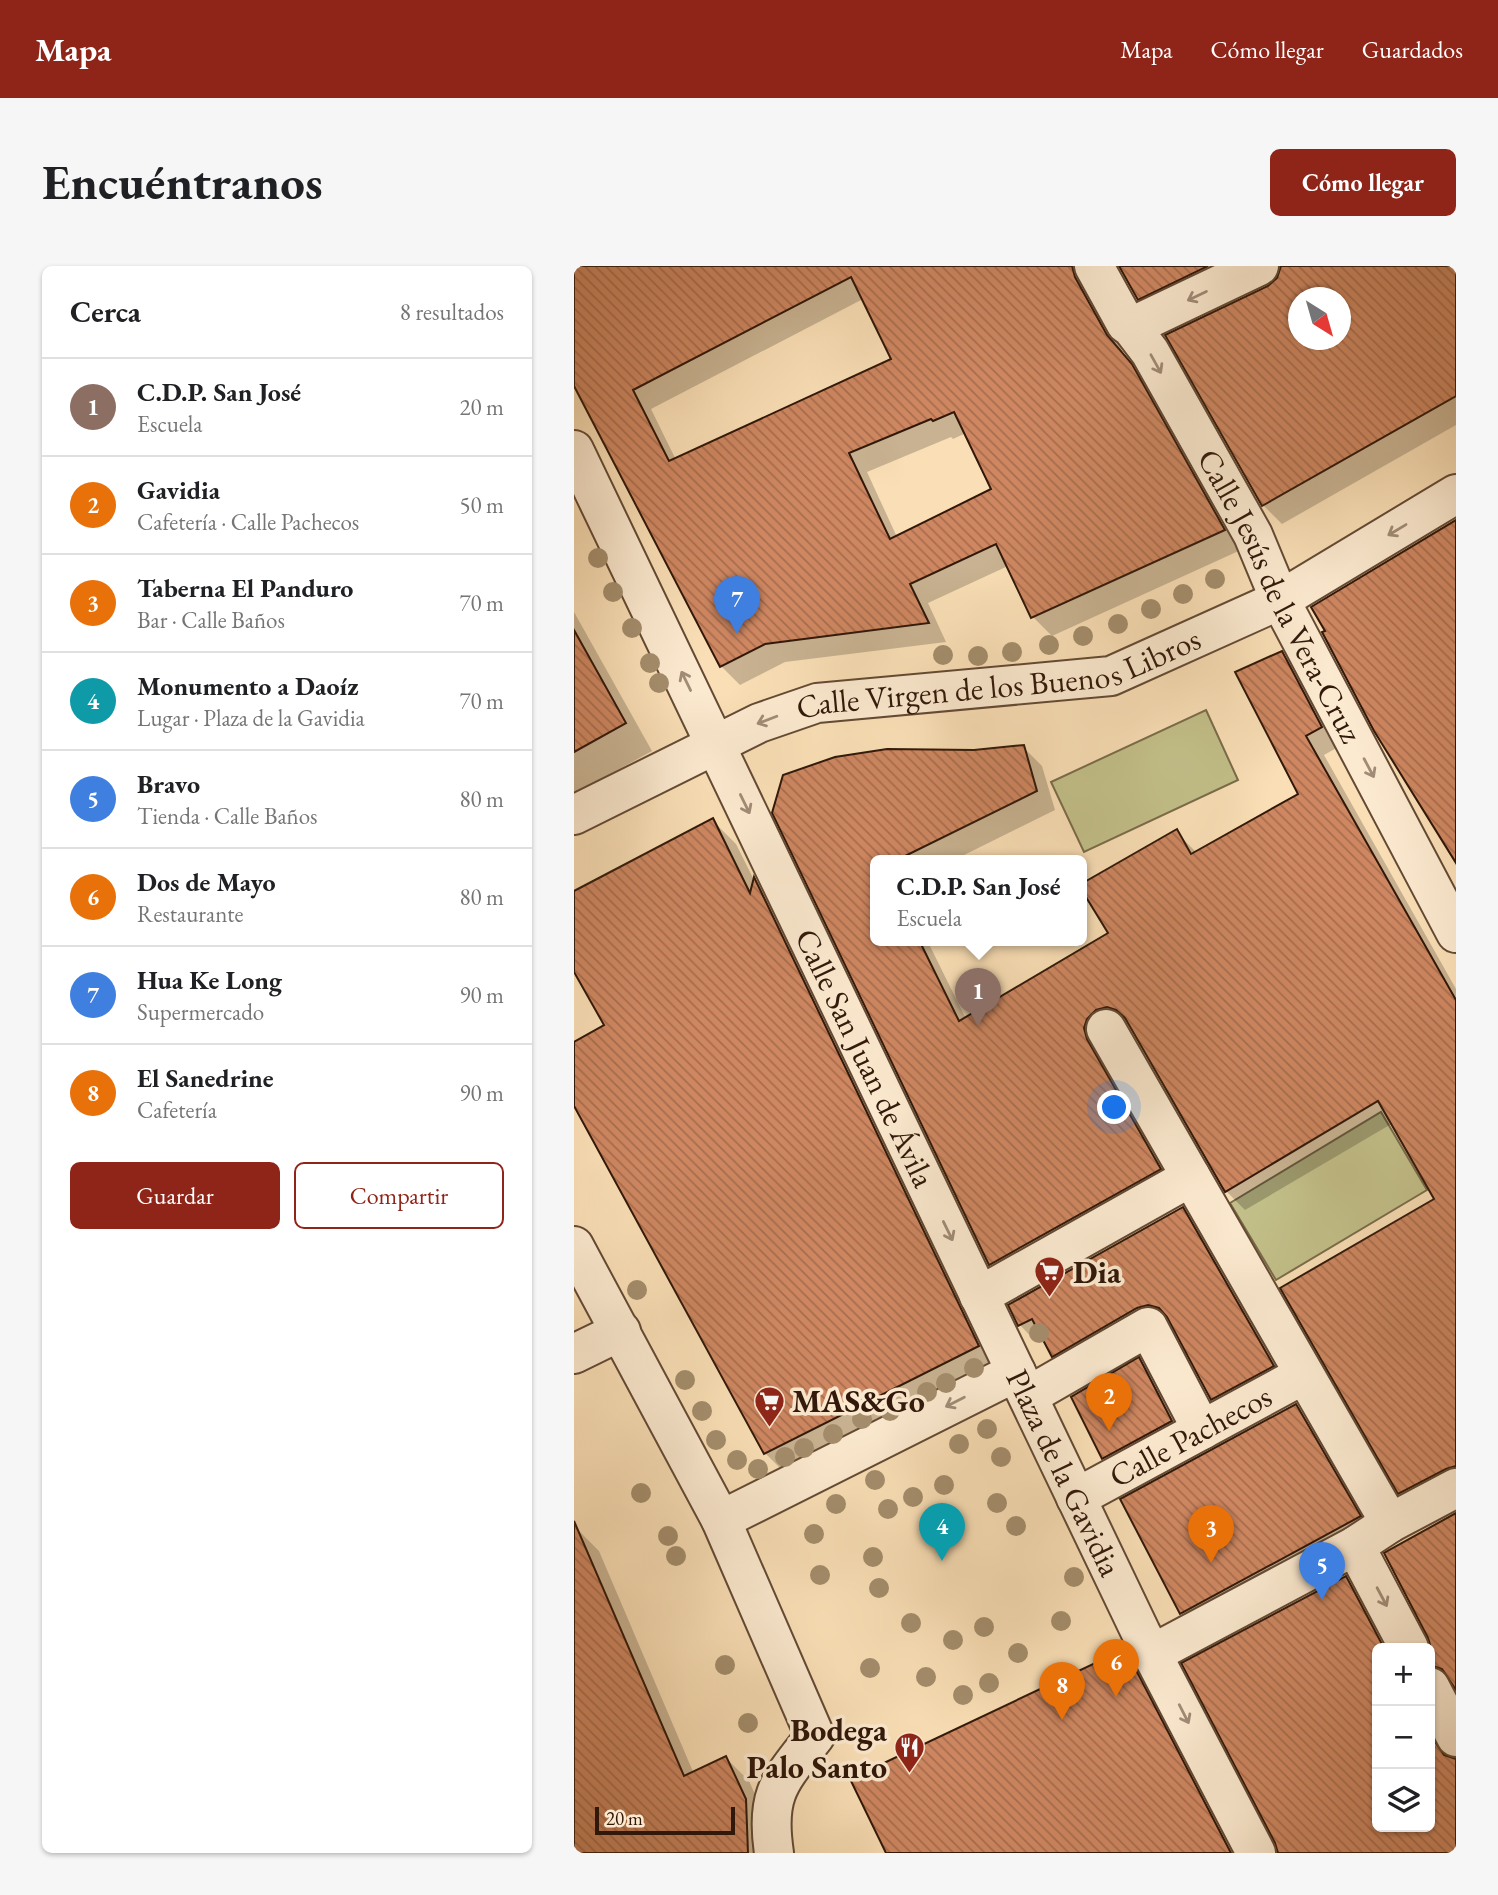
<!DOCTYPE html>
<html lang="es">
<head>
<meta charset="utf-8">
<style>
	:root { --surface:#fff; --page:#f6f6f6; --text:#202124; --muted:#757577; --line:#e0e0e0; --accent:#8f2418 }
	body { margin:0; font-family:"EB Garamond",serif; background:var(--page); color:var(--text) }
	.controls { position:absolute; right:21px; bottom:21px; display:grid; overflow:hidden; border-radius:10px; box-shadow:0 2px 5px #0004 }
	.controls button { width:63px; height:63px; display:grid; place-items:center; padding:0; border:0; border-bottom:2px solid var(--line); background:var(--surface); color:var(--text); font:35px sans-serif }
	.compass { position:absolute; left:714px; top:21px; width:63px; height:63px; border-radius:50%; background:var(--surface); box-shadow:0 2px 5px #0004; rotate:143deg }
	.scale { position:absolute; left:21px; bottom:18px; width:140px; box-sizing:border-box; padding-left:7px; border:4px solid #31180a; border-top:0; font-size:19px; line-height:24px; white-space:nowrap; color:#31180a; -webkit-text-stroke:5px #fcead0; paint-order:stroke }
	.you { position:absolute; left:541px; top:842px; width:24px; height:24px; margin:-18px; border:5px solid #fff; border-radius:50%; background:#1a73e8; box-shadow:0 0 0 10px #1a73e833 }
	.badge { display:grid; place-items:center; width:46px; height:46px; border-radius:50%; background:var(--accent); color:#fff; font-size:23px; font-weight:700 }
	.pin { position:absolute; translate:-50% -58px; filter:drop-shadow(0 2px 4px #0008) }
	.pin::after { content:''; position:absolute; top:37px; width:24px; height:21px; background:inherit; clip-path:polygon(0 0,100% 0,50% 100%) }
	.popup { position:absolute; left:296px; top:589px; width:217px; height:91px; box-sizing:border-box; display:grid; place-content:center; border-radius:10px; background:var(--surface); filter:drop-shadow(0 2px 5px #0005); font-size:23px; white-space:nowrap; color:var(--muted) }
	.popup b { font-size:26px; color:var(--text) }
	.popup::after { content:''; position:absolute; left:50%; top:100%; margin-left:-14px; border:14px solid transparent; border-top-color:var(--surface) }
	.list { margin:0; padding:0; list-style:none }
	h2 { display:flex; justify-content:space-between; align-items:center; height:91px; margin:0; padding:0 28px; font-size:30px }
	h2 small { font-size:23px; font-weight:400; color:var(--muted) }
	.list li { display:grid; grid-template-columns:46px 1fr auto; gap:21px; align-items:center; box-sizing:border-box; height:98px; padding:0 28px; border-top:2px solid var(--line) }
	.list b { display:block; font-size:26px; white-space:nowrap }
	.list p { margin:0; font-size:23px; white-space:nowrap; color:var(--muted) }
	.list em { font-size:23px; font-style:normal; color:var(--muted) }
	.actions { display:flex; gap:14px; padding:21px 28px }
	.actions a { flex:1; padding:16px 0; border:2px solid var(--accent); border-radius:10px; text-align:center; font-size:24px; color:var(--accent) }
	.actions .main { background:var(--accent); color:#fff }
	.icon { flex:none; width:38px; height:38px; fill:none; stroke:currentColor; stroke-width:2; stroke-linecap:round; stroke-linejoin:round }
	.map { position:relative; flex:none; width:882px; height:1587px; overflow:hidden; border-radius:10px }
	header { display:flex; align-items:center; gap:42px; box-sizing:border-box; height:98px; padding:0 35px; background:var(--accent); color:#fff }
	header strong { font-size:33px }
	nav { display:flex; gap:38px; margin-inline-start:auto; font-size:24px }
	.intro { display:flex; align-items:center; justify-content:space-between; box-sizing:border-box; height:168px; padding:0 42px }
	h1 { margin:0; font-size:49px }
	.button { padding:18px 32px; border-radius:10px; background:var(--accent); color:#fff; font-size:24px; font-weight:700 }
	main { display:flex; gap:42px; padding:0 42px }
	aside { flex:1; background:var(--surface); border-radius:10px; box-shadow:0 2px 5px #0004 }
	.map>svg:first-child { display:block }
	.pitch { fill:#c3c08a; stroke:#7a6c4a; stroke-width:2 }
	.shadow { fill:#0003; fill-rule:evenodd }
	.building { fill:url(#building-back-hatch); stroke:#31180a; stroke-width:2; fill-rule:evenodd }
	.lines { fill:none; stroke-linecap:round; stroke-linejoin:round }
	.minor-casing { stroke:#634a35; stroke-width:42 }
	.minor { stroke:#fcead0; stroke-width:38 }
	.tree { fill:#a48d6c }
	.oneway { stroke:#a18c77 }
	.labels { text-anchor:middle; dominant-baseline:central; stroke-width:7; stroke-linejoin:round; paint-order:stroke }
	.street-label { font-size:32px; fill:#31180a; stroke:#fcead0 }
	.poi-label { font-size:32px; font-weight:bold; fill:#31180a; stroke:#fcead0; text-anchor:start }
</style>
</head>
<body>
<header>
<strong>Mapa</strong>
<nav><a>Mapa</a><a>Cómo llegar</a><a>Guardados</a></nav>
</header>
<div class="intro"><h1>Encuéntranos</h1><a class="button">Cómo llegar</a></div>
<main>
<aside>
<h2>Cerca<small>8 resultados</small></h2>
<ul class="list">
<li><span class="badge" style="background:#8d6e63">1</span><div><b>C.D.P. San José</b><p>Escuela</p></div><em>20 m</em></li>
<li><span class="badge" style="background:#e8710a">2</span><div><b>Gavidia</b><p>Cafetería · Calle Pachecos</p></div><em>50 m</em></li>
<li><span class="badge" style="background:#e8710a">3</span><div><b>Taberna El Panduro</b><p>Bar · Calle Baños</p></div><em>70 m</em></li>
<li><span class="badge" style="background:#0f9aa8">4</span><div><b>Monumento a Daoíz</b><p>Lugar · Plaza de la Gavidia</p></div><em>70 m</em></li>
<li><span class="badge" style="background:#3f7fe0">5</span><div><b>Bravo</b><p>Tienda · Calle Baños</p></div><em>80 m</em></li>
<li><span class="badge" style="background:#e8710a">6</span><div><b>Dos de Mayo</b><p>Restaurante</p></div><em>80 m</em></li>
<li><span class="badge" style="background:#3f7fe0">7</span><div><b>Hua Ke Long</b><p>Supermercado</p></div><em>90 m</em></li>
<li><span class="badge" style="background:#e8710a">8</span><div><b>El Sanedrine</b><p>Cafetería</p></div><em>90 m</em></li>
</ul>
<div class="actions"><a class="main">Guardar</a><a>Compartir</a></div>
</aside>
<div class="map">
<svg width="882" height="1587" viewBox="0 0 882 1587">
	<defs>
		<pattern id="building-back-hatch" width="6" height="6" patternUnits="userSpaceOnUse" patternTransform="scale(1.75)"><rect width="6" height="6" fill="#ce8761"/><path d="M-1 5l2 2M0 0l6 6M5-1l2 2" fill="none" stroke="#a86d4e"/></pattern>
	</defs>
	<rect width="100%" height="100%" fill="#fadfb6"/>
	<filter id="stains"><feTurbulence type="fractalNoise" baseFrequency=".00286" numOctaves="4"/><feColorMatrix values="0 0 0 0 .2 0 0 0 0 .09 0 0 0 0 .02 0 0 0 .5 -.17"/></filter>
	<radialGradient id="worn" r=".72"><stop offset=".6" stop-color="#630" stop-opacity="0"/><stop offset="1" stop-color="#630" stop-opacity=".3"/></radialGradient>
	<g class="pitch">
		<polygon points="632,444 664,514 510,586 477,516"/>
		<polygon points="807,846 853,924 702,1014 656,937"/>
	</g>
	<g class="shadow">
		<path d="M0,0H528L519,31L551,90L576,119L669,283L478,370L459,351L434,300L354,337L372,376L211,396L166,419L147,400L0,116ZM289,33L319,94L102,194L77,143ZM392,167L419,223L323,271L293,206L377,171L379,173Z"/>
		<polygon points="547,0 692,0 584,52 565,33"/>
		<path d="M708,0H882V159L708,258L689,239L593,70L696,21L704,14ZM724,32H766V74H724Z"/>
		<polygon points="0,346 78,485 0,528"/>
		<polygon points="708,387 727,406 766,480 750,489 882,723 882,1226 845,1246 826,1227 862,933 819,857 671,944 652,925 558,761 551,759 605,922 435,1017 416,998 200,547 400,486 449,481 468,500 481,544 380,594 301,594 301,674 353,674 392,753 536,668 602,566 623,587 726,528"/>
		<polygon points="138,554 162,578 179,612 204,637 428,1104 215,1211 191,1187 0,837 0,778 33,760 0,702 0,627"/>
		<polygon points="609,943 624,958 715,1116 654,1149 638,1133 598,1056 590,1054 495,1106 479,1090 469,1071 461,1075 446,1059 436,1040"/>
		<polygon points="565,1093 578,1107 611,1169 543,1205 529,1192"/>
		<polygon points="722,1140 735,1153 799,1264 621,1361 607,1347 548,1234"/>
		<polygon points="882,1249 882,1420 878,1417 865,1420 856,1429 856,1393"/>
		<polygon points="2,1262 25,1285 120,1508 152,1492 175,1515 194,1557 195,1587 0,1587 0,1263"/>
		<polygon points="772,1312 791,1331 818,1382 803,1382 803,1561 856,1561 856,1453 877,1493 882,1494 882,1587 705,1587"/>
		<polygon points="560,1403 579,1423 665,1587 314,1587"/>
	</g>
	<g class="building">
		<path d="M0,0H498L501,11L533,69L558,98L651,264L457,352L422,278L336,318L355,357L191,378L146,401L0,120ZM277,11L317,93L95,195L59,124ZM380,146L417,223L316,273L275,187L357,153L359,155Z"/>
		<polygon points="545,0 634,0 564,34"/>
		<path d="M707,0H882V130L688,240L591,69L694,20L703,12ZM724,32H766V74H724Z"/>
		<polygon points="882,254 882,597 800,465 748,366 751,365 737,341"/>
		<polygon points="0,364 52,457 0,486"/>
		<polygon points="708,385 748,461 732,470 882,734 882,1200 872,1203 824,1228 706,1022 860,933 804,835 651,926 551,752 542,744 533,741 522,744 513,753 510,762 513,773 587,903 415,999 198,547 209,509 261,491 313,483 400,484 450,479 463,525 323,594 301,594 301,674 345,674 385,755 534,667 507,623 507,618 603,563 617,588 724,528 661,406"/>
		<polygon points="139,552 176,627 180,611 405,1080 190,1188 0,840 0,776 30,759 0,706 0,625"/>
		<polygon points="609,941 700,1100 637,1134 593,1051 585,1042 574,1039 563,1042 478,1091 458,1053 444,1060 434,1039"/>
		<polygon points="565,1091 598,1155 528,1193 497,1131"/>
		<polygon points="722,1138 787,1250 606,1348 546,1233"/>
		<polygon points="882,1247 882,1424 868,1403 856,1399 857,1382 854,1372 810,1287"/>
		<polygon points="0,1255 110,1510 152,1490 172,1533 174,1587 0,1587"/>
		<polygon points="772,1310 810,1382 803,1382 803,1561 856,1561 856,1468 870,1489 882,1493 882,1587 704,1587 701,1577 607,1397"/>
		<polygon points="536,1390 561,1402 657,1587 312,1587 276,1513"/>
	</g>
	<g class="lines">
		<defs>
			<g id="minor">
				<path id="s1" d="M520,0L552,58L557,61L576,86L679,269L706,334L882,667"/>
				<polyline points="557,61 685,0"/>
				<path id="s2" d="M0,184L567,1367L682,1587"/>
				<path id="s3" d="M0,549L185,457L243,437L537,410L706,334L882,228"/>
				<polyline points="532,763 816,1257"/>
				<path d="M0,980L147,1254L241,1470C206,1515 191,1527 200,1587"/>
				<polyline points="405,1030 617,911"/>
				<polyline points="0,1088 47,1065"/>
				<polyline points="454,1130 574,1061 628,1164"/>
				<path id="s4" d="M502,1232L729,1109"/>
				<polyline points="147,1254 442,1106"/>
				<polyline points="781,1280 835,1382"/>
				<polyline points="578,1388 781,1280 816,1257 882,1222"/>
				<polyline points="856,1421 882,1471"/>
			</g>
		</defs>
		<use href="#minor" class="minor-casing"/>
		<use href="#minor" class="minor"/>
	</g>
	<g class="tree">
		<circle cx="24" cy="292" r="10"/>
		<circle cx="641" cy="313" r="10"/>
		<circle cx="39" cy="326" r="10"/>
		<circle cx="609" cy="328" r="10"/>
		<circle cx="577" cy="343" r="10"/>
		<circle cx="544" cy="358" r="10"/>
		<circle cx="58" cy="362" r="10"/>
		<circle cx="509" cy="370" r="10"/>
		<circle cx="475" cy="379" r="10"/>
		<circle cx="438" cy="386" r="10"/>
		<circle cx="369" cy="389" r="10"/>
		<circle cx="404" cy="390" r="10"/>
		<circle cx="76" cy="397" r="10"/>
		<circle cx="85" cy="417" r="10"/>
		<circle cx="63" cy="1024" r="10"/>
		<circle cx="465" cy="1067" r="10"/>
		<circle cx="400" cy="1102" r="10"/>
		<circle cx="111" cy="1114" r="10"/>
		<circle cx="372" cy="1117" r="10"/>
		<circle cx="353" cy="1126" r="10"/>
		<circle cx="128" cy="1145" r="10"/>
		<circle cx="316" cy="1145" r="10"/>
		<circle cx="288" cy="1153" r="10"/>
		<circle cx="413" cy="1163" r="10"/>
		<circle cx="259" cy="1168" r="10"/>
		<circle cx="142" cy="1174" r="10"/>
		<circle cx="385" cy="1178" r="10"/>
		<circle cx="230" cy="1182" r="10"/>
		<circle cx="211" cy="1191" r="10"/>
		<circle cx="427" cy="1191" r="10"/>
		<circle cx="163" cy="1194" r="10"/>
		<circle cx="184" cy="1203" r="10"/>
		<circle cx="301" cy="1214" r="10"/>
		<circle cx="370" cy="1219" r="10"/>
		<circle cx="67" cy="1227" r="10"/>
		<circle cx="339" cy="1231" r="10"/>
		<circle cx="423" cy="1237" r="10"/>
		<circle cx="262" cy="1238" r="10"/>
		<circle cx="314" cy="1243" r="10"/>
		<circle cx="442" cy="1260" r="10"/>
		<circle cx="240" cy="1268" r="10"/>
		<circle cx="94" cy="1270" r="10"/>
		<circle cx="102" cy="1290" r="10"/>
		<circle cx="299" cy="1291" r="10"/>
		<circle cx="246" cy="1309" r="10"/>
		<circle cx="500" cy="1311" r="10"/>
		<circle cx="305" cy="1322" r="10"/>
		<circle cx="487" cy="1355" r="10"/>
		<circle cx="337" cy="1357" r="10"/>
		<circle cx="410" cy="1361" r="10"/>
		<circle cx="379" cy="1374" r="10"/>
		<circle cx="444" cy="1387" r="10"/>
		<circle cx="151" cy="1399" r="10"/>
		<circle cx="296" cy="1402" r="10"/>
		<circle cx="352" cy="1411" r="10"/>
		<circle cx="415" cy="1417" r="10"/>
		<circle cx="389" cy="1429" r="10"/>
		<circle cx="174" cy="1457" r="10"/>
	</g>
	<defs><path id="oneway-shaft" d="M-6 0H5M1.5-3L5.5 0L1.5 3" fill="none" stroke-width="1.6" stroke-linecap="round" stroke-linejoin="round" transform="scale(1.75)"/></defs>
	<g class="oneway">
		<use href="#oneway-shaft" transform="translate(623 30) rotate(154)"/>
		<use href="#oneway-shaft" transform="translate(582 98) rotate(61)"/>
		<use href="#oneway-shaft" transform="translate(823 264) rotate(149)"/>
		<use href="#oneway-shaft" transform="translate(112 415) rotate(-116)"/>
		<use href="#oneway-shaft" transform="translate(193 454) rotate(159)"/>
		<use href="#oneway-shaft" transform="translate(795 502) rotate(62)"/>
		<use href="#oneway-shaft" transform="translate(171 538) rotate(64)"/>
		<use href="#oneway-shaft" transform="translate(374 965) rotate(64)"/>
		<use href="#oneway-shaft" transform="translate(381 1136) rotate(153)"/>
		<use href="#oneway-shaft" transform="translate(808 1331) rotate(62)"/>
		<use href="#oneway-shaft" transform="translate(610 1448) rotate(63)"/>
	</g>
	<defs>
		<symbol id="supermarket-pin" viewBox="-11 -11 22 30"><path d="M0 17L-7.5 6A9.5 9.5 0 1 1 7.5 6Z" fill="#8f2418" stroke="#fcead0"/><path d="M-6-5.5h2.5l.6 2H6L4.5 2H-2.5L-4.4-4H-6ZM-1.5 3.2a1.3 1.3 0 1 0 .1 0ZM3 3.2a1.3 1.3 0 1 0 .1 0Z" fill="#fff"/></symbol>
		<symbol id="restaurant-pin" viewBox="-11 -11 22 30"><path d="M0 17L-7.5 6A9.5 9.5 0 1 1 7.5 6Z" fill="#8f2418" stroke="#fcead0"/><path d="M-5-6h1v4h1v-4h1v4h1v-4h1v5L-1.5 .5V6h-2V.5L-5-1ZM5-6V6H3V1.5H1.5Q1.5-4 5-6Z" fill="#fff"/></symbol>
	</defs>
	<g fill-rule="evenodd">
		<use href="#supermarket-pin" x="458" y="988" width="35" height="47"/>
		<use href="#supermarket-pin" x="178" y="1118" width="35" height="47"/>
		<use href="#restaurant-pin" x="318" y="1464" width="35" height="47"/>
	</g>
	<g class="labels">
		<g class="street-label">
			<text stroke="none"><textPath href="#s1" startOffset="380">Calle Jesús de la Vera-Cruz</textPath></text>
			<text stroke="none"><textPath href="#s3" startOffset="453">Calle Virgen de los Buenos Libros</textPath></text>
			<text stroke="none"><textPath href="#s2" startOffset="674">Calle San Juan de Ávila</textPath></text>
			<text stroke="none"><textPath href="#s4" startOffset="130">Calle Pachecos</textPath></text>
			<text stroke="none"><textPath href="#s2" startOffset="1134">Plaza de la Gavidia</textPath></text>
		</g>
		<g class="poi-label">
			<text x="499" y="1006">Dia</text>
			<text x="218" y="1135">MAS&amp;Go</text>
			<text x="313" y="1464" text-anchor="end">Bodega<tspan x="313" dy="37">Palo Santo</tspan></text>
		</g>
	</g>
	<rect width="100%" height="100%" filter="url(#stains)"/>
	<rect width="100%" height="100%" fill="url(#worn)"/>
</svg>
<div class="controls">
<button>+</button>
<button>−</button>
<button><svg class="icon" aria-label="layers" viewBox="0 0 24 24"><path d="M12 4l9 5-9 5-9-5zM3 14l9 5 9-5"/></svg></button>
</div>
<svg class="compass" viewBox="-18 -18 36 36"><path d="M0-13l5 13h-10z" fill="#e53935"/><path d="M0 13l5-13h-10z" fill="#757577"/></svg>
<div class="scale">20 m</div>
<div class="you"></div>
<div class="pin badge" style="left:404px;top:760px;background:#8d6e63">1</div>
<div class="popup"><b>C.D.P. San José</b>Escuela</div>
<div class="pin badge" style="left:535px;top:1165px;background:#e8710a">2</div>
<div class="pin badge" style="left:637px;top:1297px;background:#e8710a">3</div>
<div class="pin badge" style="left:368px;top:1295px;background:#0f9aa8">4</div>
<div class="pin badge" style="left:748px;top:1334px;background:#3f7fe0">5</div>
<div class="pin badge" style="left:542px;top:1431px;background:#e8710a">6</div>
<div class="pin badge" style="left:163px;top:368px;background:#3f7fe0">7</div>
<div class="pin badge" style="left:488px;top:1454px;background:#e8710a">8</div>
</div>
</main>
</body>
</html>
